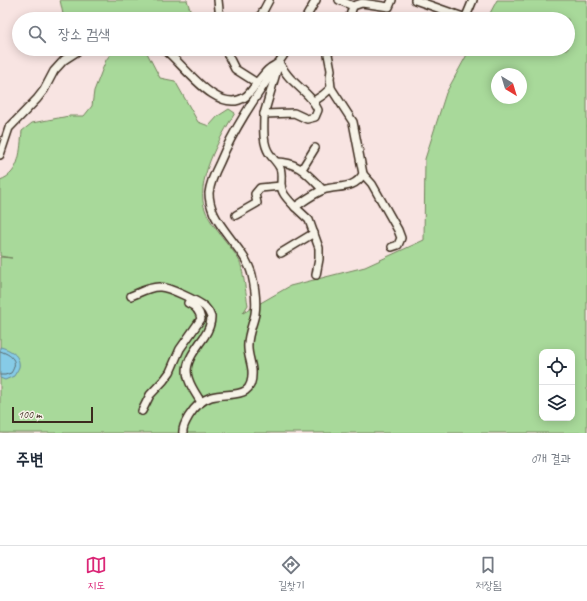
<!DOCTYPE html>
<html lang="ko">
<head>
<meta charset="utf-8">
<style>
	:root { --surface:#fff; --page:#f6f6f7; --text:#1f2937; --muted:#747a83; --line:#e0e1e3; --accent:#db2777 }
	body { margin:0; font-family:Caveat,"Poor Story",sans-serif; background:var(--page); color:var(--text) }
	.controls { position:absolute; right:12px; bottom:12px; display:grid; overflow:hidden; border-radius:8px; box-shadow:0 2px 10px #0003 }
	.controls button { width:36px; height:36px; display:grid; place-items:center; padding:0; border:0; border-bottom:1px solid var(--line); background:var(--surface); color:var(--text); font:20px sans-serif }
	.compass { position:absolute; left:491px; top:68px; width:36px; height:36px; border-radius:50%; background:var(--surface); box-shadow:0 2px 10px #0003; rotate:142deg }
	.scale { position:absolute; left:12px; bottom:10px; width:81px; box-sizing:border-box; padding-left:4px; border:2px solid #3b2a1e; border-top:0; font-size:11px; line-height:14px; white-space:nowrap; color:#3b2a1e; -webkit-text-stroke:3px #f7f3e8; paint-order:stroke }
	.list { margin:0; padding:0; list-style:none }
	h2 { display:flex; justify-content:space-between; align-items:center; height:52px; margin:0; padding:0 16px; font-size:17px }
	h2 small { font-size:13px; font-weight:400; color:var(--muted) }
	.icon { flex:none; width:22px; height:22px; fill:none; stroke:currentColor; stroke-width:2; stroke-linecap:round; stroke-linejoin:round }
	.map { position:relative; flex:none; width:587px; height:433px; overflow:hidden }
	.search { position:absolute; background:var(--surface); box-shadow:0 2px 10px #0003; left:12px; right:12px; top:12px; height:44px; display:flex; align-items:center; gap:10px; box-sizing:border-box; padding:0 14px; border-radius:22px; color:var(--muted); font-size:15px }
	.sheet { height:112px; background:var(--surface) }
	nav { display:flex; justify-content:space-around; align-items:center; box-sizing:border-box; height:56px; border-top:1px solid var(--line); background:var(--surface); font-size:11px; color:var(--muted) }
	nav a { display:grid; justify-items:center; gap:2px }
	nav .on { color:var(--accent) }
	.map>svg:first-child { display:block }
	.green { fill:#a8d99a; stroke:#72825c; fill-rule:evenodd }
	.water { fill:#86cbe7; stroke:#688b97 }
	.lines { fill:none; stroke-linecap:round; stroke-linejoin:round }
	.shore { stroke:#596a6e; stroke-width:1 }
	.minor-casing { stroke:#3b2a1e; stroke-width:10 }
	.minor { stroke:#f7f3e8; stroke-width:7 }
</style>
</head>
<body>
<div class="map">
<svg width="587" height="433" viewBox="0 0 587 433">
	<rect width="100%" height="100%" fill="#f8e4e2"/>
	<filter id="ink" filterUnits="userSpaceOnUse"><feTurbulence type="fractalNoise" baseFrequency=".025" numOctaves="2"/><feDisplacementMap in="SourceGraphic" scale="8" xChannelSelector="R" yChannelSelector="G"/><feConvolveMatrix kernelMatrix="1 2 1 2 8 2 1 2 1" color-interpolation-filters="sRGB"/></filter>
	<g filter="url(#ink)">
		<g class="green">
			<polygon points="60,0 187,0 191,13 187,19 120,19 106,17 95,19 64,19"/>
			<path d="M497,0H587V433H0V257L12,258L0,256V180C21,173 20,149 22,131L32,123L69,116H84L92,106L94,91L106,60L112,52L124,49H145L160,78L175,81L198,122L209,126L218,116L229,109L235,113C220,137 193,184 206,212C214,230 229,243 239,260C243,267 246,295 248,305L243,313L290,286L365,267L424,240L425,159L446,93L470,49H568V19H487ZM497,74H521V98H497ZM542,352H572V418H542Z"/>
		</g>
		<path class="water" d="M0,347C10,349 21,356 19,367C18,370 15,374 14,376L5,380L0,378Z"/>
		<g class="lines">
			<path class="shore" d="M0,351C12,355 19,361 11,373L5,375H0"/>
			<defs>
				<g id="minor">
					<polyline points="218,0 220,19"/>
					<polyline points="339,0 353,6 349,19"/>
					<polyline points="415,0 466,18"/>
					<polyline points="353,6 362,3 389,7 392,0"/>
					<polyline points="259,19 269,0"/>
					<polyline points="305,19 316,0"/>
					<polyline points="465,19 473,0"/>
					<path d="M164,49C183,63 217,116 245,97C251,93 255,85 259,80C262,77 265,72 269,69C272,66 277,65 279,62C282,58 285,53 287,49"/>
					<polyline points="225,49 235,69 257,83"/>
					<path d="M279,63C283,69 287,76 293,81C303,91 312,97 318,110L315,117L307,119L294,113L264,114Z"/>
					<polyline points="314,101 323,95 331,88"/>
					<path d="M264,114C264,126 262,142 269,153C273,159 277,162 280,168C282,173 281,179 281,184C281,194 289,200 295,207C304,201 313,194 323,190C338,185 354,190 363,174L353,122L331,88L330,78L331,70L327,49"/>
					<polyline points="0,155 9,128 37,99 44,90 54,71 64,60 81,49"/>
					<path d="M277,162C299,162 308,175 323,190"/>
					<polyline points="302,169 315,148"/>
					<polyline points="363,174 372,184 398,230 401,238 398,245 392,247"/>
					<polyline points="295,207 309,220 319,248 319,259 316,275"/>
					<polyline points="236,215 257,203 255,194 260,188 281,186"/>
					<polyline points="281,253 314,233"/>
					<path d="M131,296C139,293 150,286 160,287C168,287 198,301 205,307C207,309 210,314 211,317C211,325 208,331 204,337C183,366 181,372 201,402"/>
					<path d="M142,411L150,395L164,380L170,372L180,349L201,319C200,312 195,306 188,303"/>
					<path d="M183,433C182,427 186,421 189,416C194,408 202,400 211,397C230,391 254,402 252,370C251,361 247,353 248,344C248,334 253,324 255,314C257,301 255,288 252,275C247,254 223,233 214,214C211,207 209,201 209,193C210,183 215,172 220,162C235,126 257,95 279,63"/>
				</g>
			</defs>
			<use href="#minor" class="minor-casing"/>
			<use href="#minor" class="minor"/>
		</g>
	</g>
</svg>
<div class="controls">
<button><svg class="icon" aria-label="locate" viewBox="0 0 24 24"><circle cx="12" cy="12" r="6"/><path d="M12 2v4M12 18v4M2 12h4M18 12h4"/></svg></button>
<button><svg class="icon" aria-label="layers" viewBox="0 0 24 24"><path d="M12 4l9 5-9 5-9-5zM3 14l9 5 9-5"/></svg></button>
</div>
<svg class="compass" viewBox="-18 -18 36 36"><path d="M0-13l5 13h-10z" fill="#e53935"/><path d="M0 13l5-13h-10z" fill="#747a83"/></svg>
<div class="scale">100 m</div>
<div class="search"><svg class="icon" aria-label="search" viewBox="0 0 24 24"><circle cx="10" cy="10" r="6"/><path d="M15 15l6 6"/></svg>장소 검색</div>
</div>
<section class="sheet">
<h2>주변<small>0개 결과</small></h2>
<ul class="list">
</ul>
</section>
<nav>
<a class="on"><svg class="icon" aria-label="map" viewBox="0 0 24 24"><path d="M3 6l6-2 6 2 6-2v14l-6 2-6-2-6 2zM9 4v14M15 6v14"/></svg>지도</a>
<a><svg class="icon" aria-label="directions" viewBox="0 0 24 24"><path d="M12 3l9 9-9 9-9-9zM9 14v-3h6M13 9l2 2-2 2"/></svg>길찾기</a>
<a><svg class="icon" aria-label="saved" viewBox="0 0 24 24"><path d="M7 4h10v16l-5-4-5 4z"/></svg>저장됨</a>
</nav>
</body>
</html>
